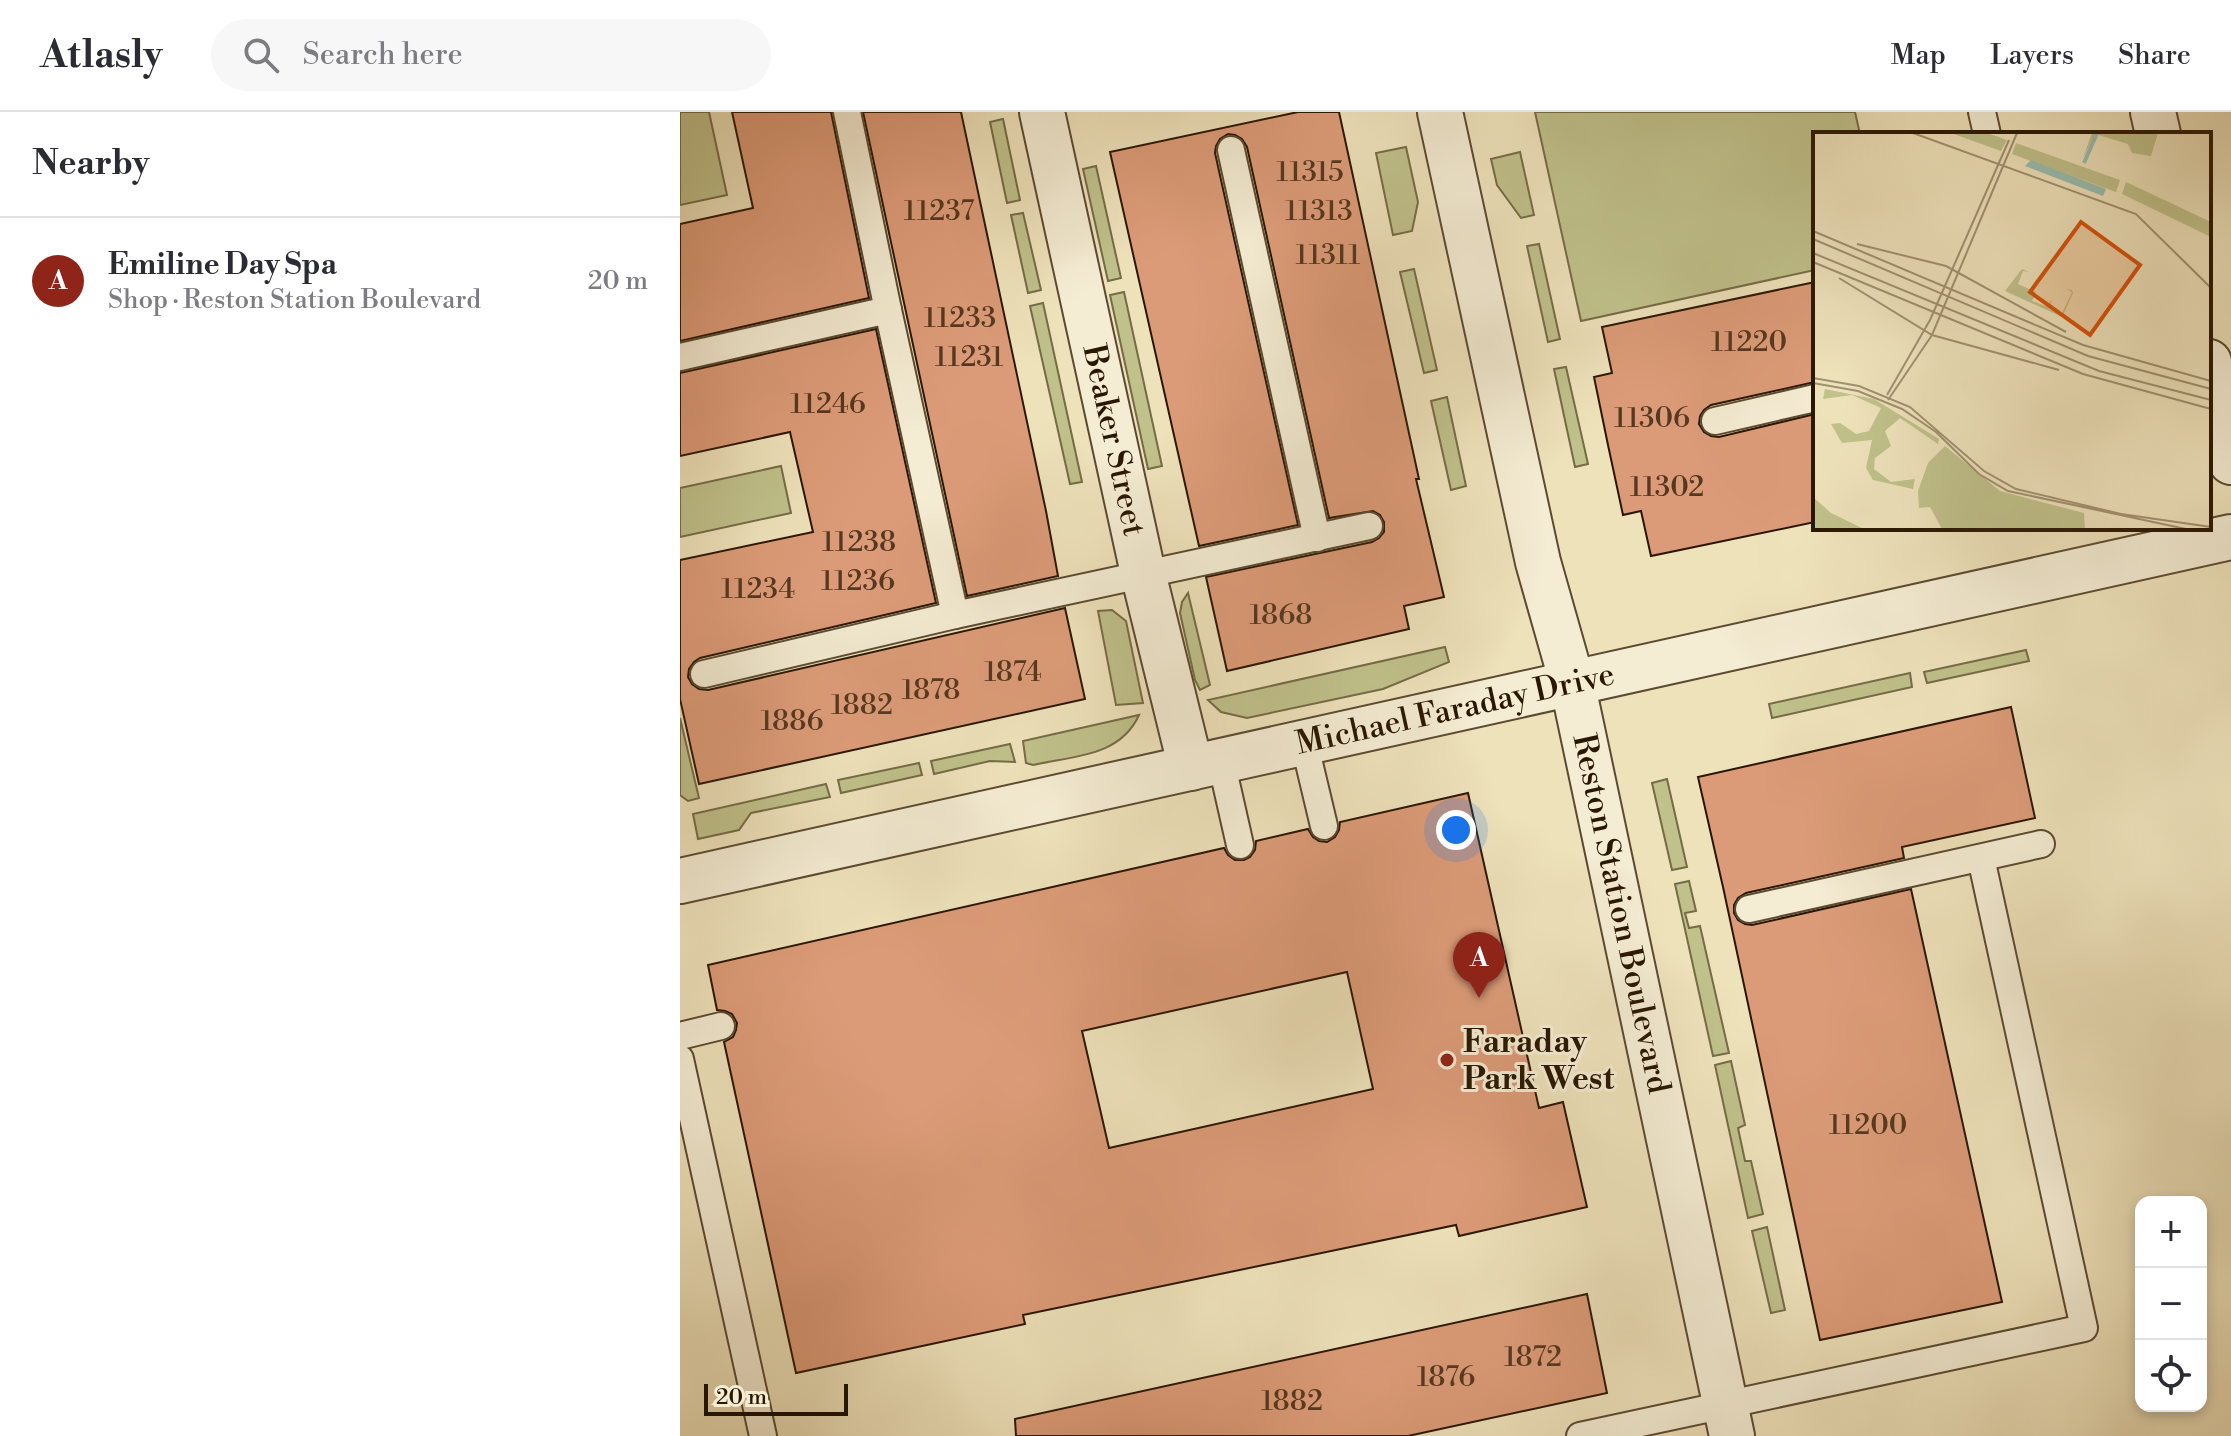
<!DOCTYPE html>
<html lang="en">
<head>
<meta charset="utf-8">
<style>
	:root { --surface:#fff; --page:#f7f7f7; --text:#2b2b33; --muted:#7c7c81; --line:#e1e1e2; --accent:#8f2418 }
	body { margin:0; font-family:"Libre Bodoni",serif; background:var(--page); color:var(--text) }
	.controls { position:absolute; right:24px; bottom:24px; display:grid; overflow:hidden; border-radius:16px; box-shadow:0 4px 12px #0003 }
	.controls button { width:72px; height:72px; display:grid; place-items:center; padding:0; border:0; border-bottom:2px solid var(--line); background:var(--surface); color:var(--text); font:40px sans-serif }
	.scale { position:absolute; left:24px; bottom:20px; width:144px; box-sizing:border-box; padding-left:8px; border:4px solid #2a1703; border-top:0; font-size:22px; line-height:28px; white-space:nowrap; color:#2a1703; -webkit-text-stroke:6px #f4ecd3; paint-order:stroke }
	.you { position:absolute; left:776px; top:718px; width:28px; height:28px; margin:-20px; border:6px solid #fff; border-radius:50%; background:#1a73e8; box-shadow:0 0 0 12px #1a73e833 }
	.badge { display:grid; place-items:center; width:52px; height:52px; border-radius:50%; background:var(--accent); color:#fff; font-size:26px; font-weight:700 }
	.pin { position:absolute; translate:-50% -66px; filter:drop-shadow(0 2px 4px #0008) }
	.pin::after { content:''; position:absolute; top:42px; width:28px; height:24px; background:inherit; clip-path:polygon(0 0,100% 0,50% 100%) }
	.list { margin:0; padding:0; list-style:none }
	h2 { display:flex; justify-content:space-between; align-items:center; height:104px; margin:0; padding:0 32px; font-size:34px }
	h2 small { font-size:26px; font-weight:400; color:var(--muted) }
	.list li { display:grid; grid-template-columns:52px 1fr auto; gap:24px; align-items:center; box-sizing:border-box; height:128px; padding:0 32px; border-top:2px solid var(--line) }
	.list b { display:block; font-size:30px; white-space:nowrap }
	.list p { margin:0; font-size:26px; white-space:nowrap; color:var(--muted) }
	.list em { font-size:26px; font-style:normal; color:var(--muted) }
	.icon { flex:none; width:44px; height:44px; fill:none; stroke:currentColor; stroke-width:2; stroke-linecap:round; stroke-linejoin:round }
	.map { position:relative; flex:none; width:1551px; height:1324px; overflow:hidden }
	header { display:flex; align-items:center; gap:48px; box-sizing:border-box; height:112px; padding:0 40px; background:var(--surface); border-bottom:2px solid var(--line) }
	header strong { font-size:38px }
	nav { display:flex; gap:44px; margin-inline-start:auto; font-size:28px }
	.search { width:560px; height:72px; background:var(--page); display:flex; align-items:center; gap:20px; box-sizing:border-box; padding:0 28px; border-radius:44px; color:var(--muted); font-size:30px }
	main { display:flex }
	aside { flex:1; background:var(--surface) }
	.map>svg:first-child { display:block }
	.green { fill:#c0c18b; stroke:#756c47; stroke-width:2 }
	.building { fill:#dc9b78; stroke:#2a1703; stroke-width:2; fill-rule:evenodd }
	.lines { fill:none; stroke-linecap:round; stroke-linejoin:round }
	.lane-casing { stroke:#5b4a31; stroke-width:30 }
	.street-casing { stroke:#5b4a31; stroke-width:48 }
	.lane { stroke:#f4ecd3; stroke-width:26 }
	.street { stroke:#f4ecd3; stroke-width:44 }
	.poi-dot { fill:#8f2418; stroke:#f4ecd3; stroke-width:3 }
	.labels { text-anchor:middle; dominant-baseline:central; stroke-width:6; stroke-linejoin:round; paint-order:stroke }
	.number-label { font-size:28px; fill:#563820 }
	.street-label { font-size:32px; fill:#2a1703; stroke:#f4ecd3 }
	.poi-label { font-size:32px; font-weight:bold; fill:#2a1703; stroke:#f4ecd3; text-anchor:start }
	.inset-river { fill:none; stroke:#99beb0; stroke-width:4 }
	.inset-road { fill:none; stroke:#a09171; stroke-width:2 }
	.view { fill:#d5520b; fill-opacity:0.15; stroke:#d5520b; stroke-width:4 }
	.inset-edge { fill:none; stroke:#2a1703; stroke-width:4 }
</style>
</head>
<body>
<header>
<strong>Atlasly</strong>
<div class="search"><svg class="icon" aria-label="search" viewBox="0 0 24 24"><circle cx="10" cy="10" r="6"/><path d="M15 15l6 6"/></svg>Search here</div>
<nav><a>Map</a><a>Layers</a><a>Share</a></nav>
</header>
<main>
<aside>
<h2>Nearby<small></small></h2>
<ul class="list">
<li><span class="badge">A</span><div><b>Emiline Day Spa</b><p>Shop · Reston Station Boulevard</p></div><em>20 m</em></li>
</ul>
</aside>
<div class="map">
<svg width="1551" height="1324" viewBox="0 0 1551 1324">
	<rect width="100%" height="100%" fill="#eee2bb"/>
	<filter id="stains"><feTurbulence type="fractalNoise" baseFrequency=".0025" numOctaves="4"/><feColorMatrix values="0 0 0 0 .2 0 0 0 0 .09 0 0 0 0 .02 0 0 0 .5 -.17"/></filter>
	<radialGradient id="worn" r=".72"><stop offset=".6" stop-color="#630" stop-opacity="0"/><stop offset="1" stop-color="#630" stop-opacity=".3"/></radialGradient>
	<g class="green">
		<polygon points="0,0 29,0 47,83 0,93"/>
		<polygon points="855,0 1175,0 1180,22 1135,22 1135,158 901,209"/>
		<polygon points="323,7 340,88 327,91 310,10"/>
		<polygon points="726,35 738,90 732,119 713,123 696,41"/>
		<polygon points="840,40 854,103 841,106 817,73 811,47"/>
		<polygon points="416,54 441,166 428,169 403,57"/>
		<polygon points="343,101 361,178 348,181 331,103"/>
		<polygon points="859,132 880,227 868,230 847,134"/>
		<polygon points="734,157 757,258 744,261 720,160"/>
		<polygon points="444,180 482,354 468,357 430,183"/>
		<polygon points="363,191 402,370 390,372 350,194"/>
		<polygon points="886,255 908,352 895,355 874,257"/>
		<polygon points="767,285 786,374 771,378 751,289"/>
		<polygon points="101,354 111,401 0,425 0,376"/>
		<polygon points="508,481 530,573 520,578 515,568 500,501 502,490"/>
		<polygon points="432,498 446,509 463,591 436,593 418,499"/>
		<polygon points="765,535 769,550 703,577 567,606 541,600 528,588"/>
		<polygon points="1346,538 1349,549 1247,571 1244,560"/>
		<polygon points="1230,561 1232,575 1092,606 1089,592"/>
		<path d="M459,603C440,645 393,644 353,653L346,651L343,629Z"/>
		<polygon points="0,606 19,686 8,689 0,683"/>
		<polygon points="330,632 335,650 310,649 254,662 251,649"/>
		<polygon points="239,651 242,663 161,681 158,668"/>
		<polygon points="987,667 1007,755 992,758 972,671"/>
		<polygon points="146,672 150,685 71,701 59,718 18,727 13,702"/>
		<polygon points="1009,769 1016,799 1005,801 1009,816 1020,814 1049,941 1033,944 995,772"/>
		<polygon points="1051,949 1065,1013 1058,1016 1065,1049 1071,1049 1083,1102 1068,1106 1035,953"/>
		<polygon points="1087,1115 1105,1198 1091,1201 1072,1119"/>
	</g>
	<g class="building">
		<polygon points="52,0 151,0 189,186 0,229 0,112 73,96"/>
		<polygon points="183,0 281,0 366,399 378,464 287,484"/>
		<polygon points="618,0 659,0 739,367 736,367 764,485 724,494 729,517 547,559 526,465 692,430 699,426 704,420 704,410 700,403 693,399 649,406 567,35 562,27 555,23 548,22 540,27 536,34 535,41 618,413 519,434 430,40"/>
		<polygon points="1135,170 1135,270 1031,293 1024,298 1020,304 1019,312 1024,320 1031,324 1039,325 1135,302 1135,410 971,444 961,399 943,403 928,333 914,265 932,261 922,215"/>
		<polygon points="196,217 256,491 20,546 14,550 9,557 8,565 12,572 19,577 28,578 385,496 405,587 19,672 0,587 0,448 133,420 110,320 0,344 0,261"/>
		<polygon points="1331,595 1355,706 1222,735 1224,746 1066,781 1058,786 1054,793 1054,801 1058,808 1065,812 1072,813 1231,777 1322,1190 1140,1228 1043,775 1018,665"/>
		<path d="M788,681L859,996L883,990L907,1095L779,1124L776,1113L343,1203L345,1212L116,1261L44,930L53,925L56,918L57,911L52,902L45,899L37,898L28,853L544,736L548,743L555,748H564L570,745L575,738L576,729L628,717L633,725L639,729L647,730L655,725L659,718L660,710ZM667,860L693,977L429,1036L402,919Z"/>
		<polygon points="907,1182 927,1281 728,1324 336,1324 335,1307"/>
	</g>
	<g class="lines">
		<defs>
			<g id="lane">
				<polyline points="167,0 208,198 275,503 689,414"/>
				<polyline points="1302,0 1307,22"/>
				<polyline points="551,38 637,426"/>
				<polyline points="0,245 208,198"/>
				<polyline points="1035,309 1135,286"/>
				<polyline points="24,562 275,503"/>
				<polyline points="624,630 644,714"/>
				<polyline points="541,649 560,733"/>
				<polyline points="1069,797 1361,732"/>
				<polyline points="0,924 41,914"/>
				<polyline points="0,947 83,1324"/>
				<polyline points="900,1324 1404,1216 1301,746"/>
			</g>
			<g id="street">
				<path id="s1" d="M362,0L463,461L511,656"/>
				<path id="s2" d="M760,0L858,450L892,570L1052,1324"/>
				<polyline points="1473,0 1478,22"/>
				<polyline points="1529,250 1551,350"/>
				<path id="s3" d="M0,769L1551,425"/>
			</g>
		</defs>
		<use href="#lane" class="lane-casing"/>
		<use href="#street" class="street-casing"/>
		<use href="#lane" class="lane"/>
		<use href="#street" class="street"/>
	</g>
	<circle class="poi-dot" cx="767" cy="948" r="8"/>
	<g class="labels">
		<g class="number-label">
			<text x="630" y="60">11315</text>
			<text x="259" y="99">11237</text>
			<text x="639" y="99">11313</text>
			<text x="648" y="143">11311</text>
			<text x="280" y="206">11233</text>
			<text x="1069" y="230">11220</text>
			<text x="289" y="245">11231</text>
			<text x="148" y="292">11246</text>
			<text x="972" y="306">11306</text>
			<text x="987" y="375">11302</text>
			<text x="179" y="430">11238</text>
			<text x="178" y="469">11236</text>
			<text x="78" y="477">11234</text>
			<text x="601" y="503">1868</text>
			<text x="333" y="560">1874</text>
			<text x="251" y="578">1878</text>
			<text x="182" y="593">1882</text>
			<text x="112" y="609">1886</text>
			<text x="1188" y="1013">11200</text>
			<text x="853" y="1245">1872</text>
			<text x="766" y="1265">1876</text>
			<text x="612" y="1289">1882</text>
		</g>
		<g class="street-label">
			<text stroke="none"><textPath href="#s1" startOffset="336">Beaker Street</textPath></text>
			<text stroke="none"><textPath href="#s3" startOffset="794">Michael Faraday Drive</textPath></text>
			<text stroke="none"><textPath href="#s2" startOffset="822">Reston Station Boulevard</textPath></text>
		</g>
		<g class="poi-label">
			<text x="783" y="930">Faraday<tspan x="783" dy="37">Park West</tspan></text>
		</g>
	</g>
	<g transform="translate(1133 20)">
		<rect width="398" height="398" fill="#eee2bb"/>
		<path d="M138,1H174L194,8L188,19ZM279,1H345L338,24L319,21L315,12L282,2L270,26ZM203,11L307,48L303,60L199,22ZM313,50L398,90V105L309,62ZM209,137L216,140L210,139L205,152L223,160L219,169L233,174L239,168L236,177L249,181L259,160L253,157L259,158L260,161L250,183L247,184L192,159ZM12,257L61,267L126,307L125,312L87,286L72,299L78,314L62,326L61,337L78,350L102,347L100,357L60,348L53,336L59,308L29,311L18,292L27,291L43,302L56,299L68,276L39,263L10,267ZM132,314L187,359L271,381L272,397H129L117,375L106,376L105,359L115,331ZM0,365L18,381L51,397H0Z" fill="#c0c18b"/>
		<path d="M218,28L293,57L290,64L212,34Z" fill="#99beb0"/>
		<path class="inset-river" d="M271,31L284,1"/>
		<path class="inset-road" d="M100,1L323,82L398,156M0,99L270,213L398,249M0,107L275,224L398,257M44,112L133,134L253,200M0,121L286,239L398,268M0,130L270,242L398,277M26,146L119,203L246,238M0,246L46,254L97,275L171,339L203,357L308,382L398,395M0,251L45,259L89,277L123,300L166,342L195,359L373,397M74,263L117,188L196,8M75,268L119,203L204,1"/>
		<path class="view" d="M268,90L327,133L277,203L217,160Z"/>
		<rect width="398" height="398" class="inset-edge"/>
	</g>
	<rect width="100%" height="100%" filter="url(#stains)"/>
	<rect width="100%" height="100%" fill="url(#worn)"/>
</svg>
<div class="controls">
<button>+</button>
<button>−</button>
<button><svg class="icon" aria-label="locate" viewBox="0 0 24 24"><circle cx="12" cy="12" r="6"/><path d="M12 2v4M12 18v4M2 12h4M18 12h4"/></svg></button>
</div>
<div class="scale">20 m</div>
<div class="you"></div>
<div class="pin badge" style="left:799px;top:886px">A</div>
</div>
</main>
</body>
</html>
